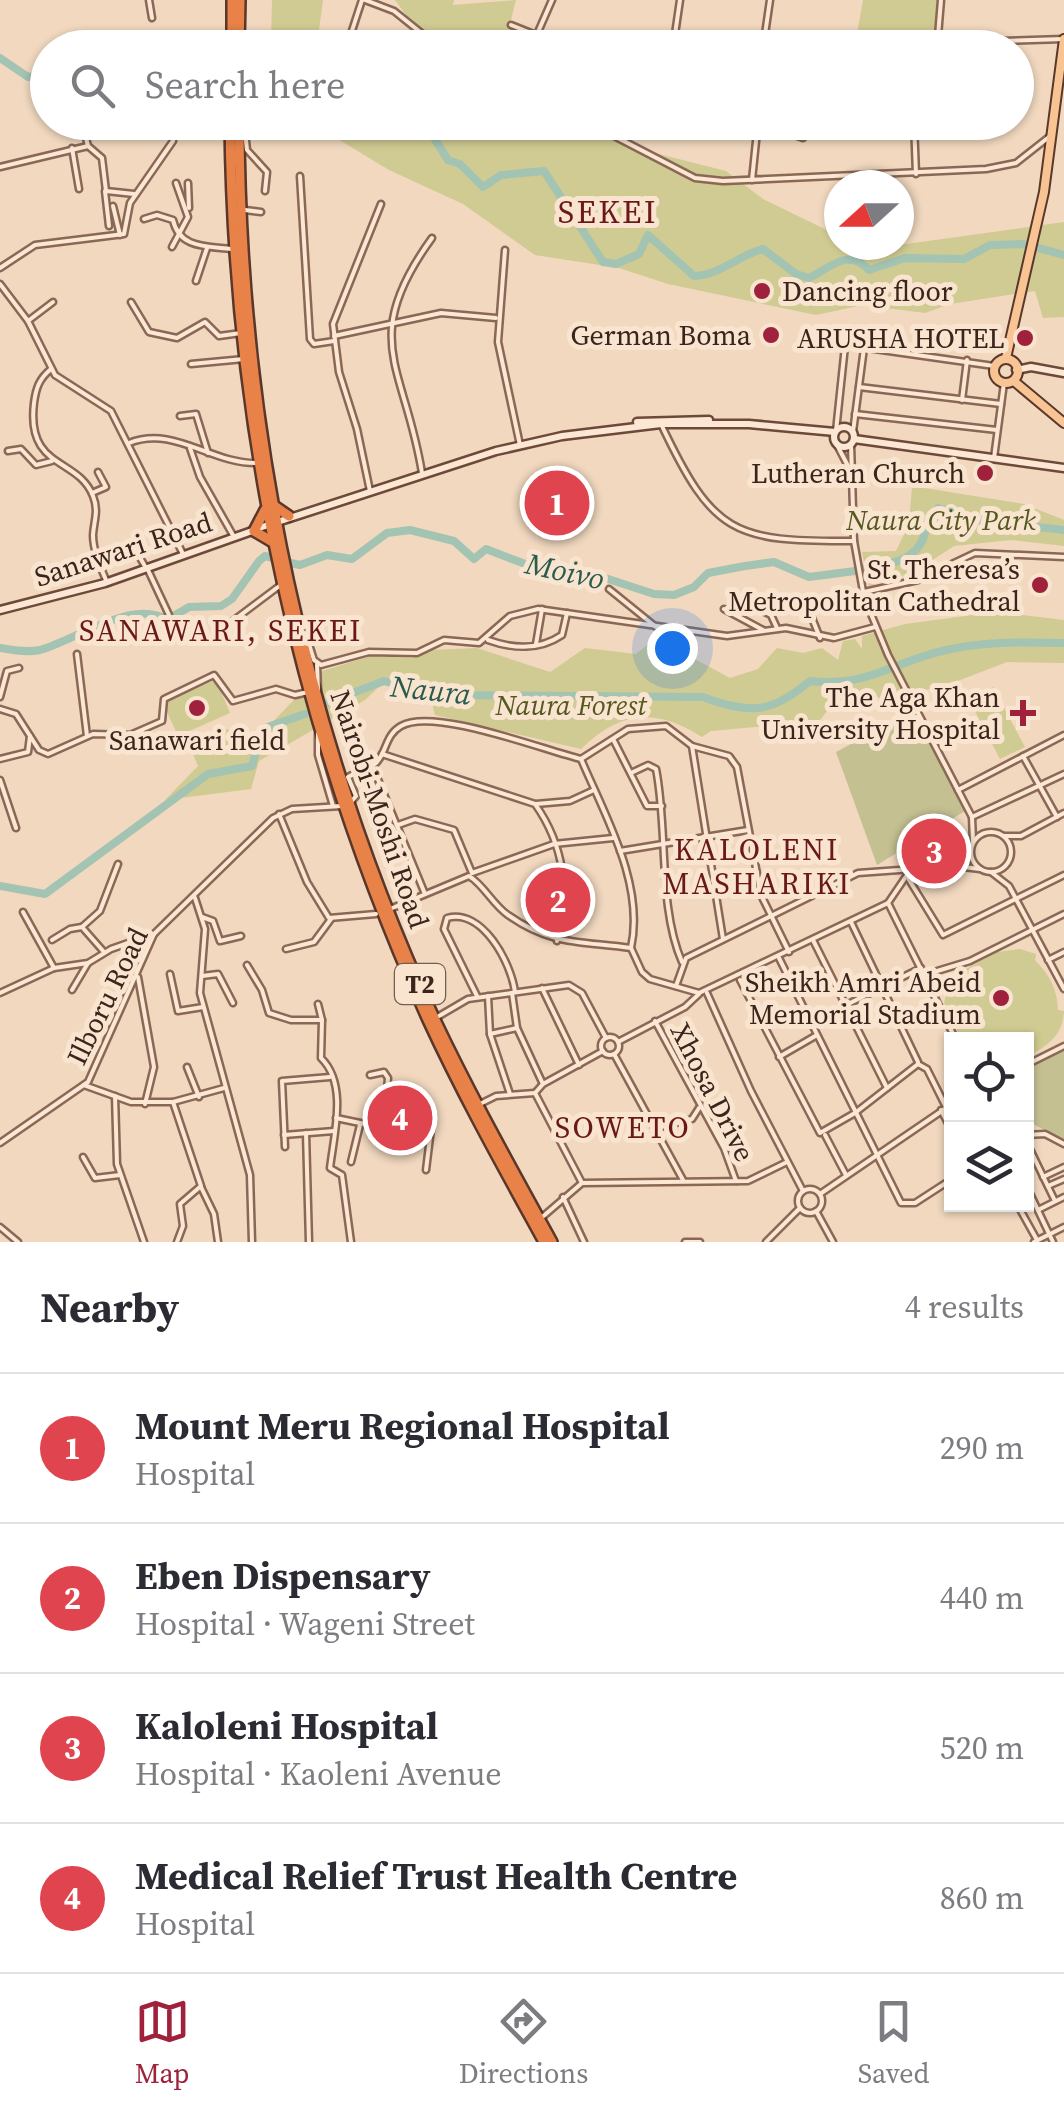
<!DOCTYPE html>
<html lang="en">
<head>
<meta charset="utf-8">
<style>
	:root { --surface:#fff; --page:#f2f2f3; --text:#2b2b33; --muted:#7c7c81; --line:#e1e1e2; --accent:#9f213b }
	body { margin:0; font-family:"Source Serif 4",serif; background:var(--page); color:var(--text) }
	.controls { position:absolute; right:30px; bottom:30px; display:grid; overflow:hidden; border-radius:0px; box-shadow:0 2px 8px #0004 }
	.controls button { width:90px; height:90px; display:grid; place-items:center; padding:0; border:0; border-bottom:2px solid var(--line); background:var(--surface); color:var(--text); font:50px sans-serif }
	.compass { position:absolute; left:824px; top:170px; width:90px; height:90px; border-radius:50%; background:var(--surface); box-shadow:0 2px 8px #0004; rotate:249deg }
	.you { position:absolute; left:672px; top:648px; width:35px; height:35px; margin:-25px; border:8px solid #fff; border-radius:50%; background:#1a73e8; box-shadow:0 0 0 15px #1a73e833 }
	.badge { display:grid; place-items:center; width:65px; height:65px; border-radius:50%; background:var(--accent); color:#fff; font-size:32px; font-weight:700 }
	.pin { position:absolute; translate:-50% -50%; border:5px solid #fff; box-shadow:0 2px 10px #0006 }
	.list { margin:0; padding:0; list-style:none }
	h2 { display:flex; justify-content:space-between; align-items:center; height:130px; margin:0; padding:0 40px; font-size:42px }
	h2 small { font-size:32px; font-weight:400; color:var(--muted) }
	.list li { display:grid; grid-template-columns:65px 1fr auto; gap:30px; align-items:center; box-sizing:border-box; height:150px; padding:0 40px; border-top:2px solid var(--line) }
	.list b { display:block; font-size:38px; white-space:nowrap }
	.list p { margin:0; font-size:32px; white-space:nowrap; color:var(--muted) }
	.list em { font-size:32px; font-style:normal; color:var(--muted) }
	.icon { flex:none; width:55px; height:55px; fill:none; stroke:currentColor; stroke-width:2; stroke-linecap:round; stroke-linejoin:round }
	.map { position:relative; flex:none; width:1064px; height:1242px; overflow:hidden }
	.search { position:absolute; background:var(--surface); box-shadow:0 2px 8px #0004; left:30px; right:30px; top:30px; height:110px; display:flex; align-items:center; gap:25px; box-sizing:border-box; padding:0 35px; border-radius:55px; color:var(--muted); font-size:38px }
	.sheet { height:730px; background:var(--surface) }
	nav { display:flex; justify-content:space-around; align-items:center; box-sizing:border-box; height:140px; border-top:2px solid var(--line); background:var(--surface); font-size:28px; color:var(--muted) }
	nav a { display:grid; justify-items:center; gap:5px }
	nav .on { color:var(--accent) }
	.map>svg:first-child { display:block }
	.green { fill:#d0cb92 }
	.cemetery { fill:#c4c092 }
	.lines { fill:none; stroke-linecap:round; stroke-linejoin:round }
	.river { stroke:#a3c3b3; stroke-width:8 }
	.street-casing { stroke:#8b6856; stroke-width:9 }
	.secondary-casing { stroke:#6d4939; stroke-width:11 }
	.primary-casing { stroke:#59372b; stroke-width:12 }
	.highway-casing { stroke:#59372b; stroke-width:14 }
	.street { stroke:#fbe7d3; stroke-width:4 }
	.secondary { stroke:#fbe7d3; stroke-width:6 }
	.primary { stroke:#f8c493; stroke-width:8 }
	.highway { stroke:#e88248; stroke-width:9 }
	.poi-dot { fill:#9f213b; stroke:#f8e4cf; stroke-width:4 }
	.labels { text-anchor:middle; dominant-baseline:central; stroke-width:10; stroke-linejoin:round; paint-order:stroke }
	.shield { fill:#f8e4cf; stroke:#735e52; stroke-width:2.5 }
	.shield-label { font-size:25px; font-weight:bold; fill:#3a241c }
	.poi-label { font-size:28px; fill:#3a241c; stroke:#f8e4cf; text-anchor:end }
	.park-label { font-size:28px; font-style:italic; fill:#555821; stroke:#f8e4cf }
	.street-label { font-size:28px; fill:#3a241c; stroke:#f8e4cf }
	.water-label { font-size:30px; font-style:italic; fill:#2a5b4e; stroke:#f8e4cf }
	.neighbourhood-label { font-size:30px; letter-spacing:2.5px; fill:#6a1818; stroke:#f8e4cf }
	.quarter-label { font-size:32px; letter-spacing:2.5px; fill:#6a1818; stroke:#f8e4cf }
</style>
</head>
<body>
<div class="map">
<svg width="1064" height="1242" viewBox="0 0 1064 1242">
	<rect width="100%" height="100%" fill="#f1d8bf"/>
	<g class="green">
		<polygon points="272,0 323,0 317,45 322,47 264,47 271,41"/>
		<polygon points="395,0 454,0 453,5 516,0 504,48 447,47 409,19"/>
		<polygon points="863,0 938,0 934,47 861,47 858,28"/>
		<polygon points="311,123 576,123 643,150 726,171 763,199 839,236 839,245 885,247 1064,222 1064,317 1043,318 1035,291 950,304 925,313 863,305 816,315 668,284 619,268 535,255 463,204 389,170"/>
		<polygon points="912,486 1024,504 1064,520 1064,546 1011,540 954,546 914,572 869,586 862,552 896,551 909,524"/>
		<path d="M996,612L1064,620V663L1007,662L947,685L882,700L875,695L877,703L862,698L840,707L834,702L814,728L779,725L711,731L702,737C656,707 619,711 581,749L435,715L430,695L384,682L365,700L259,761L251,789L165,800L198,766L190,747L199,734L227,729L251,744L322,671L371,656L412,658L431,650L477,648L550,672L585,648L636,654L647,645L658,648L681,639L693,658L730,678L758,669L777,648L803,653L822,648L838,660L843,641L855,639L862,649V636L905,624Z"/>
		<polygon points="216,680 230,713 178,736 163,703"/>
		<polygon points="993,687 1025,747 1000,759 969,700"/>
		<path d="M1020,949L1036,954L1035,960C1050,976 1057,988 1058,1010L1064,1011C1063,1036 1047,1046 1027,1057L1026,1040L961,1039L944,1003L951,977L997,952Z"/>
	</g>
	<g class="cemetery">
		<polygon points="913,711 965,811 877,865 836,752"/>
		<polygon points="1064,1046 1064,1140 1027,1121 1026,1066"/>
	</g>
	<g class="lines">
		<g class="river">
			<polyline points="73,48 75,43 112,37 124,48"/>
			<polyline points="0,58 28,77 48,74"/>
			<path d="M409,122L431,133L448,160L460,164L483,187L501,175L544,171L603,262L616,264L639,254L648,235L694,276C718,276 739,255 763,249L796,274L809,278C830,268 848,247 869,270L905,258L964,259L990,245L1023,244L1064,255"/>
			<polyline points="286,562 300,565 327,555 352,559 387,533 410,530 454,541 474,559 486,549 533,567 572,571 582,579 596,575 654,594 674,595 694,587 708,573 745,566 774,562 809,577 855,571"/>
			<path d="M862,569C886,565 916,562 924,536C928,522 927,518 938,508L978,520L1064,530"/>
			<path d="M0,648C13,650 27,653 40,650C74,641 133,598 167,620L189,607L221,606L232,599L259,561L265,556L273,558"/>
			<path d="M324,704L384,681L430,695L703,697C751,715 772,713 810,681C871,687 892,662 946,650C985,641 1025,642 1064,643"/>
			<polyline points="0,886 45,894 208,774 252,766 262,729 305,714"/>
		</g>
		<defs>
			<g id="street">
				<polyline points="149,0 152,18"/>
				<polyline points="365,0 394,11 440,48"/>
				<polyline points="511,25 536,35"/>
				<polyline points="764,40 843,41 856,48"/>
				<polyline points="348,43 362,0"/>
				<polyline points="938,43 1064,39"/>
				<polyline points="531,48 552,0"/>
				<polyline points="673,48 680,0"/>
				<polyline points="763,48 770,0"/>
				<polyline points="937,48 941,0"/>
				<polyline points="82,122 88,146"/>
				<polyline points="244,122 247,150 267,172 265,191"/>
				<polyline points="254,122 255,125"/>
				<polyline points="587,122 695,178 723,181 986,169 1016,163 1049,137"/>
				<polyline points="914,122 916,174"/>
				<polyline points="177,127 192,131"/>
				<polyline points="757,134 782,131 803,138"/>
				<polyline points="72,148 79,189"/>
				<polyline points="0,167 88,146 102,158 106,191 134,194"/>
				<polyline points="300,176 310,339 314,344 334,341"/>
				<polyline points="752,180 758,122"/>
				<polyline points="188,183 189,208"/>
				<polyline points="105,191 109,226"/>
				<polyline points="113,206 120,235"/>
				<polyline points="245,210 261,212"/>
				<path d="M144,219L157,215L173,220C179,248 206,246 231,249"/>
				<polyline points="172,247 188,217 176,183"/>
				<polyline points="505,250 498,342 520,445"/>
				<polyline points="0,268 35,245 124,234 130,203 173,141 175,122"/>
				<polyline points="196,281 207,248"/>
				<polyline points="0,284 28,321 55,375 111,411 183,554"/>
				<polyline points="131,302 149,332 177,338 205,322 219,336 241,333"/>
				<polyline points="28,321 53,302"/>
				<polyline points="334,336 441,313 496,318"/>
				<polyline points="804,339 994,366"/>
				<polyline points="191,364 244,359"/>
				<path d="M51,369C39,379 36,388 34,403C26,470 78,457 93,496C99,511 94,520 93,535C93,550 100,566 106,580"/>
				<polyline points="859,387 1001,404"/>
				<polyline points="962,400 967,360"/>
				<polyline points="855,414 997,430"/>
				<polyline points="180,416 196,414 208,453"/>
				<path d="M661,424C713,534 733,542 854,541"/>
				<polyline points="836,431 845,346"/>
				<polyline points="853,432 864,348"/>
				<path d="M129,443C174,425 211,464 257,463"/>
				<polyline points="851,444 854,541 864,597 888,655 972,817 973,842"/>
				<polyline points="837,445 848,466"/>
				<polyline points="190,448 200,477 234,537"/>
				<polyline points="8,451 21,449 36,465 52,461"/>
				<polyline points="994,458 1004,383"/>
				<path d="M422,473C405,366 358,340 432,238"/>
				<polyline points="370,491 357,429 339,372 333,324 381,204"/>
				<polyline points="92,493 106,487 98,472"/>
				<polyline points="132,544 146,568"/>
				<polyline points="148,570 169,615"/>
				<polyline points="609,589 656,627"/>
				<polyline points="864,592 918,580 975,553 1064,557"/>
				<polyline points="736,598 771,615 777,628"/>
				<polyline points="792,604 810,613 820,638"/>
				<polyline points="724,609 763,630"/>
				<polyline points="230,623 282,584"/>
				<polyline points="307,638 314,660 321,665 369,652 417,653 444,640 479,643 510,616 538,609 727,636 786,628 834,638 875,627"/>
				<path d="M488,640C513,649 540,650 562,635L567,613"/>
				<polyline points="536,644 542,609"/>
				<polyline points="77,654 87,736"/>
				<polyline points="317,665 318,690"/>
				<polyline points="0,697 7,671 19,668"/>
				<polyline points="0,709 16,714 39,750 48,754 93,734 130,735 162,721 164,699 214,675 233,701 276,689 295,695 308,692"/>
				<polyline points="318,734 318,755 333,806"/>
				<polyline points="613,739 647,806 662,806"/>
				<polyline points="692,746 723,939"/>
				<path d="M382,754L535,804C564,845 571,894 557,941"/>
				<polyline points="1023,756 1057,817"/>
				<polyline points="0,759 28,752 30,736"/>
				<path d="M581,759C605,816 645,884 631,948"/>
				<polyline points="372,765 425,894"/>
				<path d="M631,773L648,765L656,769C668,829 658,907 682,962"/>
				<polyline points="0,780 16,828"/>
				<polyline points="958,790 1064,735"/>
				<path d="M351,802L356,796L348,777C356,772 369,769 376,763C387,752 385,735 401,726C434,707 543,750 581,759L628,729L666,726L692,746L729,756L737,767L761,895L789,952"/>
				<polyline points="536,804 570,801 594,790"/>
				<polyline points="279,814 307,882 329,918 376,914"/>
				<polyline points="972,817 1064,774"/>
				<polyline points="398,825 415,819 454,830 472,873"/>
				<circle cx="991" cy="852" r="20"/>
				<polyline points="1004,836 1021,836 1064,813"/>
				<polyline points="620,851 748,830"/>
				<polyline points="955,866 970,852"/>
				<polyline points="991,872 1009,886 1064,989"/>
				<polyline points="472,873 554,844 613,838"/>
				<polyline points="908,878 943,935 1064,875"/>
				<polyline points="195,898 205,929 200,993 250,1175 252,1242"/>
				<polyline points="888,903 956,1040"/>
				<path d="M390,909L469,876C484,885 493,905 508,915C552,946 582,941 631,948L642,972L650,979L699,993L888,903L909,872"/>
				<polyline points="23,912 54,968"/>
				<polyline points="202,917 213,921 220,941 241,936"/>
				<polyline points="851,922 918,1062"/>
				<polyline points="52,940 70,929 82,927"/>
				<polyline points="813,940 887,1088"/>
				<polyline points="286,949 314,942 331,919"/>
				<polyline points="104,952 82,927 100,911 118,864"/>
				<polyline points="779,958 901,1203 915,1203 952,1179"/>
				<polyline points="1048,960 1064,952"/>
				<path d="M247,965L262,990L269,1013L291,1020H322L321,1058C348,1084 334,1134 330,1168L342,1175L351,1242"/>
				<polyline points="170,974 178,1011 203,1007"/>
				<polyline points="924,975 970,961 1064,914"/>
				<polyline points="202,976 218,974 233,1003"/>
				<polyline points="138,977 154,1067 145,1104"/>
				<polyline points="740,980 820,1133 855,1113 918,1064"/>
				<polyline points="676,986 686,958 858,873 955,866 980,869"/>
				<polyline points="542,988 579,1065"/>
				<polyline points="72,990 88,963"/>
				<polyline points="0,993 54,968 88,963 111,949 154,934"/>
				<polyline points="512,993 517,1028 542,1082"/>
				<polyline points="707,993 751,1091 803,1191"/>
				<path d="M477,996L444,929L447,918C482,908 511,962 515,992"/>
				<polyline points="488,996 490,1034 510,1094"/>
				<polyline points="318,1004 322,1020"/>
				<polyline points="846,1005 921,968"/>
				<polyline points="439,1016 468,999 569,985 582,993 606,1038"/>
				<polyline points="655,1021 724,1148 736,1181"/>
				<polyline points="490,1034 517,1028"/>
				<circle cx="610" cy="1046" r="9"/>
				<polyline points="618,1042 685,1007 699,994"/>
				<polyline points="614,1054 683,1180"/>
				<polyline points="779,1057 817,1035"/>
				<polyline points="918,1064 927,1069 946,1107"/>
				<polyline points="1026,1065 1064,1046"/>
				<polyline points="187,1067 199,1097"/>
				<polyline points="370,1075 384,1072 388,1078 384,1128"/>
				<polyline points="84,1085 131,1102 173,1102 201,1186 180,1204 183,1226 177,1242"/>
				<polyline points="115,1096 117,1164 144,1242"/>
				<polyline points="173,1102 224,1088"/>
				<polyline points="482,1103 496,1096 535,1093"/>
				<polyline points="941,1110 952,1131"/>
				<polyline points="336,1118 394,1130 432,1121 426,1170"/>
				<polyline points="657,1128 692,1119 699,1108"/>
				<polyline points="306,1133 309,1242"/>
				<polyline points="284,1135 334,1131"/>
				<polyline points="825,1135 846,1175"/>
				<polyline points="1026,1135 1045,1134 1064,1144"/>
				<polyline points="1026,1141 1055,1201"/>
				<polyline points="0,1143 88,1082 154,934 273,818 292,809 342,806"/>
				<polyline points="285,1147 282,1081 330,1077"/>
				<polyline points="83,1157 95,1178 120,1175"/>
				<polyline points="351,1162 360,1125"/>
				<polyline points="1043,1177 1064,1167"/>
				<polyline points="582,1183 535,1093 543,1084 603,1051"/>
				<polyline points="1026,1185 1053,1242"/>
				<polyline points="1048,1186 1064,1179"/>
				<polyline points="201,1187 214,1214 218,1242"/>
				<circle cx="810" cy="1201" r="12"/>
				<polyline points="820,1194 952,1104"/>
				<polyline points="563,1197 584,1242"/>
				<polyline points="1017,1204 1037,1240"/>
				<polyline points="1038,1210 1064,1197"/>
				<polyline points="816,1211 833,1242"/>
				<polyline points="540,1219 582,1183 748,1181 785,1163"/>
				<polyline points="0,1227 18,1242"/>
				<polyline points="685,1242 700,1242"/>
				<polyline points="766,1242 800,1208"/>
				<polyline points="1034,1242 1064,1227"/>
			</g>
			<g id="secondary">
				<polyline points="1016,370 1031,367 1064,373"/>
				<polyline points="637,422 709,420"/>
				<circle cx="844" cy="437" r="10"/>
				<polyline points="854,439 1064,468"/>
				<polyline points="259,528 496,451 562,436 661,424 749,424 835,432"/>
				<polyline points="0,610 105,583 255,530"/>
			</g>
			<g id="primary">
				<polyline points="1006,358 1044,192 1064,39"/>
				<circle cx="1006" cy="371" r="12"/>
				<polyline points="1015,382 1064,423"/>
			</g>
			<g id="highway">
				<polyline points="232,48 232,0"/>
				<polyline points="239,48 240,0"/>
				<path d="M230,122C233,433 300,737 428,1020C463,1096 504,1169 544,1242"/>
				<path d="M239,122C240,432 305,739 435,1020C471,1096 512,1169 552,1242"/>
				<polyline points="273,505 289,516"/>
				<polyline points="265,510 254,531 271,541"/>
			</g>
		</defs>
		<use href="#street" class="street-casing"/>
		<use href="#secondary" class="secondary-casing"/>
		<use href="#primary" class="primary-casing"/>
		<use href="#highway" class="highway-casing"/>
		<use href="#street" class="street"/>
		<use href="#secondary" class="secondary"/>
		<use href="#primary" class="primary"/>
		<use href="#highway" class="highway"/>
	</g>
	<g class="poi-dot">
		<circle cx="762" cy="291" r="10"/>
		<circle cx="771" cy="335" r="10"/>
		<circle cx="1025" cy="338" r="10"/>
		<circle cx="985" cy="473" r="10"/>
		<circle cx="1040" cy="585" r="10"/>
		<circle cx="197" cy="708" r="10"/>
		<path d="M1018 698h10v10h10v10h-10v10h-10v-10h-10v-10h10z"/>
		<circle cx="1001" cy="998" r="10"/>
	</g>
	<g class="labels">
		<rect class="shield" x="395" y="964" width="50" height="40" rx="8"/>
		<g class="shield-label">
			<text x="420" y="984">T2</text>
		</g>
		<g class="poi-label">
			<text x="782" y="291" text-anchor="start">Dancing floor</text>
			<text x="751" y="335">German Boma</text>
			<text x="1005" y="338">ARUSHA HOTEL</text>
			<text x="965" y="473">Lutheran Church</text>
			<text x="1020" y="569">St. Theresa’s<tspan x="1020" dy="32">Metropolitan Cathedral</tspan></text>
			<text x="1000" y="697">The Aga Khan<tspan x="1000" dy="32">University Hospital</tspan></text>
			<text x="197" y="740" text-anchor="middle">Sanawari field</text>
			<text x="981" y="982">Sheikh Amri Abeid<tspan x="981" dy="32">Memorial Stadium</tspan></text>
		</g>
		<g class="park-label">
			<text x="941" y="520">Naura City Park</text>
			<text x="571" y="705">Naura Forest</text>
		</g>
		<g class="street-label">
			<text transform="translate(123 549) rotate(-18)">Sanawari Road</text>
			<text transform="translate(380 809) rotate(71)">Nairobi-Moshi Road</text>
			<text transform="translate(107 996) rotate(-64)">Ilboru Road</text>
			<text transform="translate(713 1092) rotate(63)">Xhosa Drive</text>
		</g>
		<g class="water-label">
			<text transform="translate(565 571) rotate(12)">Moivo</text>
			<text transform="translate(431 690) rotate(6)">Naura</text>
		</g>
		<g class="neighbourhood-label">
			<text x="221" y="630">SANAWARI, SEKEI</text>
			<text x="757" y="849">KALOLENI<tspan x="757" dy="34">MASHARIKI</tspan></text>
			<text x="623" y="1127">SOWETO</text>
		</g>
		<g class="quarter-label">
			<text x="608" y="212">SEKEI</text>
		</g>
	</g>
</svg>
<div class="controls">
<button><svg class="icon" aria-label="locate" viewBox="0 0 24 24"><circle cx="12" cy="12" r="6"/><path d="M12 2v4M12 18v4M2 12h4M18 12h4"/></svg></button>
<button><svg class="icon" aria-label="layers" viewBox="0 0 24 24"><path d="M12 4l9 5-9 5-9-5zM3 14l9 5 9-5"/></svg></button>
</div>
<svg class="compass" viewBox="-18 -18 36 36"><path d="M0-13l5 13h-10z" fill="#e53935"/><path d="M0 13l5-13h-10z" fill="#7c7c81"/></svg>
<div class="you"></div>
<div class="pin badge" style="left:557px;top:503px;background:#e0444e">1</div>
<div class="pin badge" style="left:558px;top:900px;background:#e0444e">2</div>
<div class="pin badge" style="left:934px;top:851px;background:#e0444e">3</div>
<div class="pin badge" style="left:400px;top:1118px;background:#e0444e">4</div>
<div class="search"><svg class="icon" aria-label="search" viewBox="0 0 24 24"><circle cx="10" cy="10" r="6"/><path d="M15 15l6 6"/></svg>Search here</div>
</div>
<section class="sheet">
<h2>Nearby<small>4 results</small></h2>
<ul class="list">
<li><span class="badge" style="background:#e0444e">1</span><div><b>Mount Meru Regional Hospital</b><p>Hospital</p></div><em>290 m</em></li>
<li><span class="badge" style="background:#e0444e">2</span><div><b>Eben Dispensary</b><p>Hospital · Wageni Street</p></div><em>440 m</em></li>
<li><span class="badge" style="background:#e0444e">3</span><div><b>Kaloleni Hospital</b><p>Hospital · Kaoleni Avenue</p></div><em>520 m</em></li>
<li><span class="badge" style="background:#e0444e">4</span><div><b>Medical Relief Trust Health Centre</b><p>Hospital</p></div><em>860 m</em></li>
</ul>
</section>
<nav>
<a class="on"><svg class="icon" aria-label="map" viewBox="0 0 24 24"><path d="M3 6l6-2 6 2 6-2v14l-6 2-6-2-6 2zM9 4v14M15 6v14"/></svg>Map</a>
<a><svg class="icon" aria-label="directions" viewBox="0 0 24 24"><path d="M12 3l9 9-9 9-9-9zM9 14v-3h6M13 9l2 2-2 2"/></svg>Directions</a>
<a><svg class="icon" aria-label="saved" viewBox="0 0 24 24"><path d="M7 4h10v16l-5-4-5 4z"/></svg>Saved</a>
</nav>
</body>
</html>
